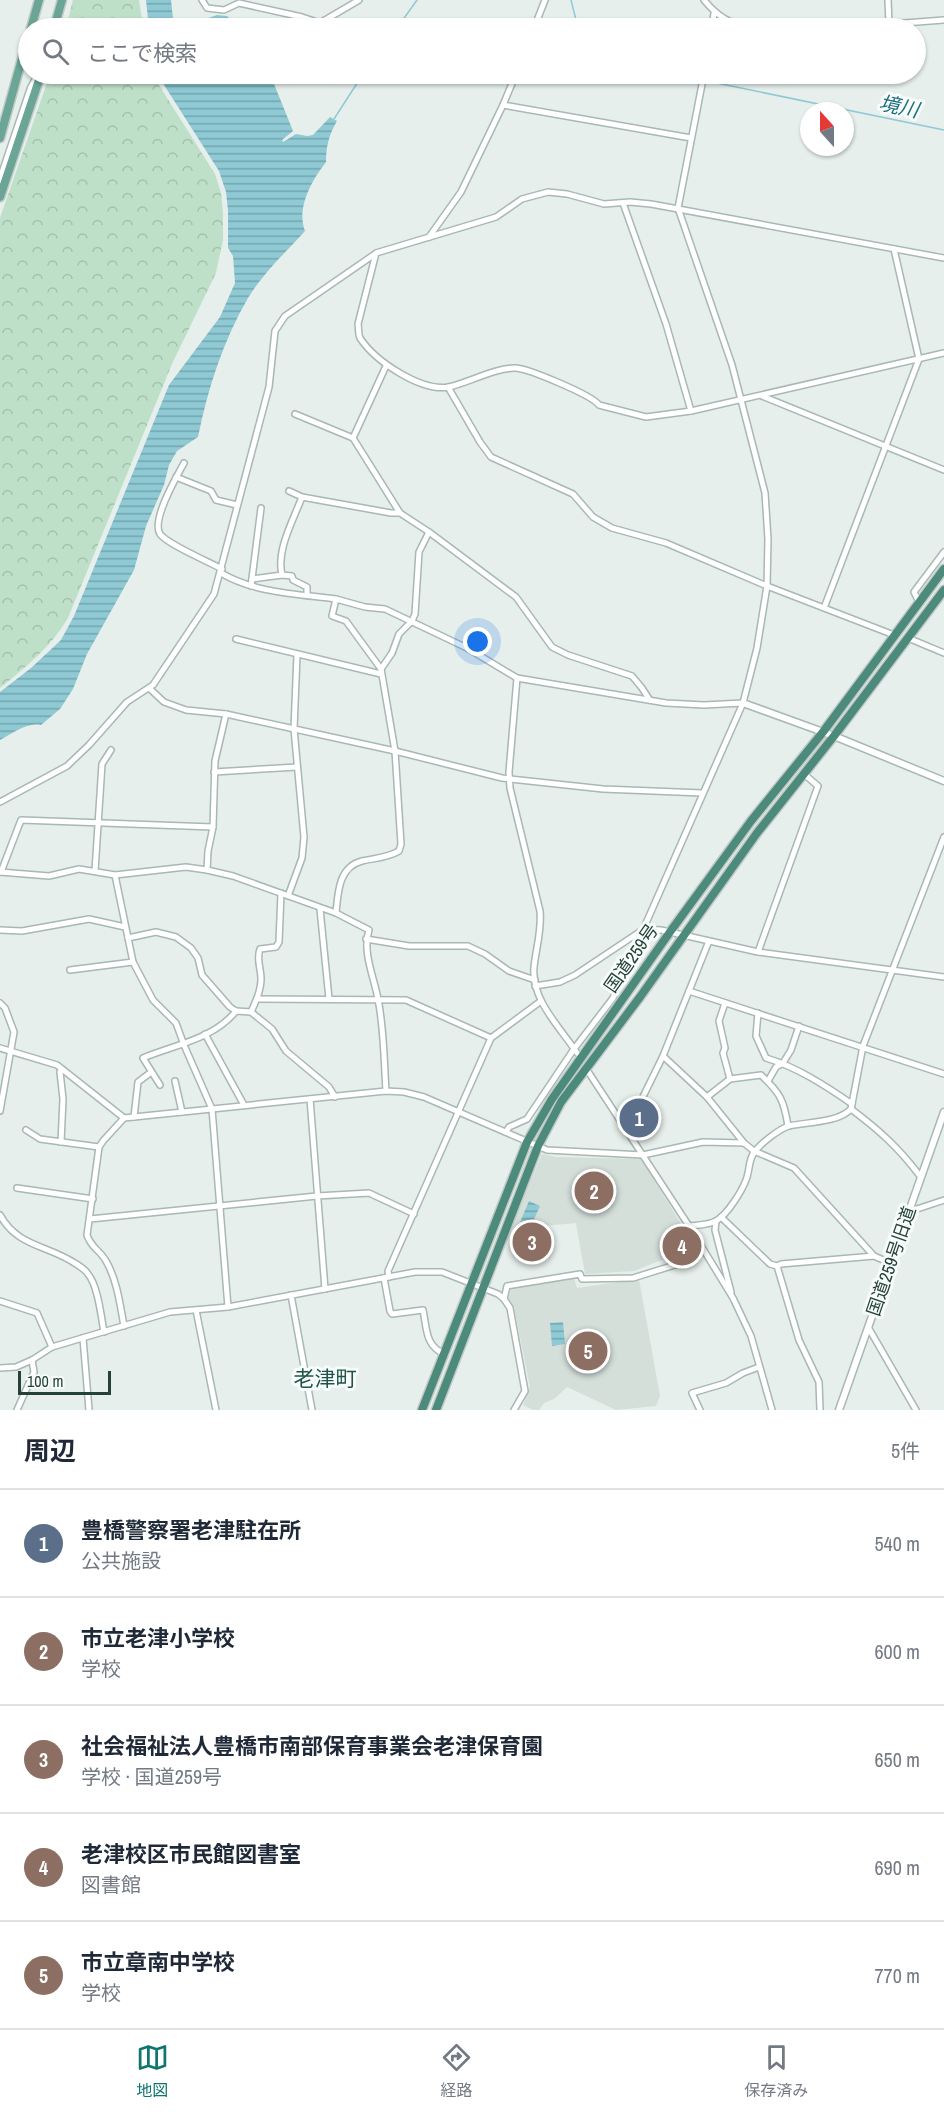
<!DOCTYPE html>
<html lang="ja">
<head>
<meta charset="utf-8">
<style>
	:root { --surface:#fff; --page:#f6f6f7; --text:#1f2937; --muted:#747a83; --line:#e0e1e3; --accent:#0f766e }
	body { margin:0; font-family:"Archivo Narrow","Noto Sans JP",sans-serif; background:var(--page); color:var(--text) }
	.compass { position:absolute; left:800px; top:102px; width:54px; height:54px; border-radius:50%; background:var(--surface); box-shadow:0 2px 4px #0004; rotate:339deg }
	.scale { position:absolute; left:18px; bottom:15px; width:93px; box-sizing:border-box; padding-left:6px; border:3px solid #24423a; border-top:0; font-size:16px; line-height:21px; white-space:nowrap; color:#24423a; -webkit-text-stroke:4px #f7fbf9; paint-order:stroke }
	.you { position:absolute; left:478px; top:642px; width:21px; height:21px; margin:-15px; border:4px solid #fff; border-radius:50%; background:#1a73e8; box-shadow:0 0 0 9px #1a73e833 }
	.badge { display:grid; place-items:center; width:39px; height:39px; border-radius:50%; background:var(--accent); color:#fff; font-size:20px; font-weight:700 }
	.pin { position:absolute; translate:-50% -50%; border:3px solid #fff; box-shadow:0 2px 6px #0006 }
	.list { margin:0; padding:0; list-style:none }
	h2 { display:flex; justify-content:space-between; align-items:center; height:78px; margin:0; padding:0 24px; font-size:26px }
	h2 small { font-size:20px; font-weight:400; color:var(--muted) }
	.list li { display:grid; grid-template-columns:39px 1fr auto; gap:18px; align-items:center; box-sizing:border-box; height:108px; padding:0 24px; border-top:2px solid var(--line) }
	.list b { display:block; font-size:22px; white-space:nowrap }
	.list p { margin:0; font-size:20px; white-space:nowrap; color:var(--muted) }
	.list em { font-size:20px; font-style:normal; color:var(--muted) }
	.icon { flex:none; width:33px; height:33px; fill:none; stroke:currentColor; stroke-width:2; stroke-linecap:round; stroke-linejoin:round }
	.map { position:relative; flex:none; width:944px; height:1410px; overflow:hidden }
	.search { position:absolute; background:var(--surface); box-shadow:0 2px 4px #0004; left:18px; right:18px; top:18px; height:66px; display:flex; align-items:center; gap:15px; box-sizing:border-box; padding:0 21px; border-radius:33px; color:var(--muted); font-size:22px }
	.sheet { height:618px; background:var(--surface) }
	nav { display:flex; justify-content:space-around; align-items:center; box-sizing:border-box; height:84px; border-top:2px solid var(--line); background:var(--surface); font-size:16px; color:var(--muted) }
	nav a { display:grid; justify-items:center; gap:3px }
	nav .on { color:var(--accent) }
	.map>svg:first-child { display:block }
	.built { fill:#d4dfda }
	.forest { fill:url(#forest-crowns) }
	.water { fill:url(#water-rules) }
	.lines { fill:none; stroke-linecap:round; stroke-linejoin:round }
	.stream { stroke:#8ec9d4; stroke-width:1.5 }
	.minor-casing { stroke:#a8b8b2; stroke-width:8 }
	.tertiary-casing { stroke:#a8b8b2; stroke-width:9 }
	.primary-casing { stroke:#c2cac8; stroke-width:11 }
	.trunk-casing { stroke:#c2cac8; stroke-width:11 }
	.minor { stroke:#fff; stroke-width:5 }
	.tertiary { stroke:#fff; stroke-width:6 }
	.primary { stroke:#6aa596; stroke-width:8 }
	.trunk { stroke:#4c8a7c; stroke-width:8 }
	.labels { text-anchor:middle; dominant-baseline:central; stroke-width:6; stroke-linejoin:round; paint-order:stroke }
	.street-label { font-size:18px; fill:#24423a; stroke:#f7fbf9 }
	.water-label { font-size:20px; font-style:italic; fill:#1c6f80; stroke:#f7fbf9 }
	.quarter-label { font-size:21px; fill:#1f5548; stroke:#f7fbf9 }
</style>
</head>
<body>
<div class="map">
<svg width="944" height="1410" viewBox="0 0 944 1410">
	<defs>
		<pattern id="forest-crowns" width="20" height="18" patternUnits="userSpaceOnUse" patternTransform="scale(1.5)"><rect width="20" height="18" fill="#bfe0c8"/><path d="M2 6a3 3 0 1 1 6 0M12 15a3 3 0 1 1 6 0" fill="none" stroke="#a4c1ad"/></pattern>
		<pattern id="water-rules" width="6" height="5" patternUnits="userSpaceOnUse" patternTransform="scale(1.5)"><rect width="6" height="5" fill="#8ec9d4"/><path d="M0 2.5h6" fill="none" stroke="#74a5ad"/></pattern>
	</defs>
	<rect width="100%" height="100%" fill="#e6efeb"/>
	<g class="built">
		<polygon points="542,1154 556,1157 641,1159 688,1235 674,1238 674,1255 634,1271 585,1274 576,1223 510,1229"/>
		<polygon points="574,1278 577,1288 639,1279 660,1396 656,1406 616,1410 567,1387 554,1399 544,1403 539,1410 533,1410 523,1405 530,1387 514,1307 508,1299 511,1290"/>
	</g>
	<g class="forest">
		<polygon points="73,0 139,0 143,28 66,28"/>
		<path d="M50,74H152L215,174L221,193L223,212V240L216,273L172,364L68,618C51,647 26,667 0,688V218Z"/>
	</g>
	<g class="water">
		<polygon points="146,0 171,0 174,28 149,28"/>
		<polygon points="217,15 227,16 240,28 198,28 203,20"/>
		<path d="M157,74H270L293,131L282,140L283,142L296,134L307,136L313,135L330,117L337,121C329,134 326,147 326,162C312,180 296,208 305,231C286,252 263,273 248,298C223,341 208,388 198,437L177,451L169,465L164,485L146,526L134,570L87,654L73,689L60,709L41,725C26,722 12,734 0,740V692L31,668L61,640L74,616L169,385L220,317L235,283L233,256L228,248V211L226,192L219,171Z"/>
		<polygon points="529,1201 540,1206 531,1226 520,1222"/>
		<polygon points="563,1322 565,1344 552,1346 550,1323"/>
	</g>
	<g class="lines">
		<g class="stream">
			<polyline points="571,0 578,28"/>
			<polyline points="397,28 417,0"/>
			<polyline points="670,74 699,79"/>
			<polyline points="707,81 944,130"/>
			<polyline points="334,119 363,74"/>
		</g>
		<defs>
			<g id="minor">
				<polyline points="202,0 207,8 224,10 239,3 302,17 320,23 359,0"/>
				<path d="M704,0C717,16 729,23 748,28"/>
				<polyline points="888,0 889,24"/>
				<polyline points="534,28 545,0"/>
				<polyline points="712,28 714,13"/>
				<polyline points="837,28 944,20"/>
				<polyline points="503,105 691,138"/>
				<polyline points="623,203 666,324 691,411"/>
				<polyline points="429,237 461,192 503,105 516,74"/>
				<path d="M944,258L651,204L630,202L604,204L567,194L548,192L522,199L496,217L376,253L358,324C359,329 358,334 360,338C375,361 421,392 449,387C467,383 498,367 516,368C529,369 592,395 599,405L646,417L691,411L944,353"/>
				<polyline points="386,366 353,438 400,513 429,532 516,597 552,647 568,655 632,676 642,688 649,699"/>
				<polyline points="448,387 480,442 491,457 573,494 593,517 612,528 666,543 767,586 894,635"/>
				<polyline points="762,396 944,470"/>
				<polyline points="295,414 353,438"/>
				<path d="M184,463C177,476 151,520 160,534C167,544 209,562 222,569"/>
				<polyline points="176,477 211,491 216,500 237,505"/>
				<polyline points="289,491 302,497 391,513 400,513"/>
				<path d="M221,573C255,593 297,594 336,599L332,616L346,621L381,669L395,751L401,844L399,851C387,858 375,858 362,861C338,867 338,894 336,913"/>
				<path d="M282,575C276,550 293,521 302,497"/>
				<polyline points="252,579 282,575 292,576 293,580 307,587 307,595"/>
				<polyline points="251,586 261,508"/>
				<polyline points="336,599 365,607 385,609 467,648 517,678 666,703 704,705 743,703"/>
				<polyline points="919,602 914,592 944,552"/>
				<polyline points="824,608 919,359 894,249"/>
				<polyline points="908,638 944,653"/>
				<polyline points="236,639 381,674"/>
				<polyline points="381,669 392,653 399,634 412,621 415,614 419,552 429,532"/>
				<path d="M517,678L509,772L510,788L540,911C542,930 536,948 534,967C531,1000 560,1027 577,1053"/>
				<polyline points="149,688 164,702 186,710 226,714 395,751 502,778 603,789 702,793"/>
				<polyline points="214,772 297,767"/>
				<polyline points="0,802 67,766 89,745 127,702 153,685 214,594 269,387 275,331 285,316 375,254"/>
				<polyline points="207,870 208,851 213,827 215,761 226,714"/>
				<polyline points="95,871 102,764 111,750"/>
				<path d="M0,872L49,876L79,869L115,875L186,867L207,870L233,876L336,913L369,930C362,952 374,977 378,999C384,1028 384,1061 386,1091"/>
				<polyline points="1,872 21,820 213,827"/>
				<polyline points="115,875 133,962 153,1000 176,1023 184,1045 212,1109 228,1307"/>
				<polyline points="288,896 302,858 304,837 294,729 297,655"/>
				<polyline points="320,909 329,999"/>
				<polyline points="0,930 22,931 89,919 125,927"/>
				<polyline points="128,938 156,932 176,937 191,948 198,958 202,975 230,1007 236,1011"/>
				<polyline points="366,939 409,946 468,946 485,954 509,971 535,980"/>
				<polyline points="758,952 818,786 804,774"/>
				<polyline points="70,970 133,962"/>
				<polyline points="535,986 560,982 575,975 644,929 661,930 758,952 944,977"/>
				<polyline points="689,991 944,1074"/>
				<polyline points="257,999 406,1000 491,1038"/>
				<polyline points="0,1003 5,1008 14,1032 0,1111"/>
				<polyline points="725,1003 719,1021 725,1048 723,1053 730,1079"/>
				<path d="M251,1012C256,1001 261,990 261,979C261,968 256,959 260,949L276,947L279,942L281,893"/>
				<path d="M758,1013L756,1036L766,1058C797,1067 826,1086 852,1104"/>
				<polyline points="205,1034 244,1105"/>
				<polyline points="0,1048 57,1065 124,1118 386,1091 404,1092 424,1097 547,1150 643,1155 703,1142 744,1143 754,1151 794,1168 874,1256 890,1263"/>
				<polyline points="663,1056 707,1097 744,1143"/>
				<polyline points="589,1073 689,1226 733,1298 751,1336 772,1410"/>
				<polyline points="175,1081 182,1112"/>
				<polyline points="768,1081 776,1067 783,1063 791,1050 799,1026"/>
				<path d="M160,1085L143,1058C174,1045 214,1039 236,1011L251,1012L272,1029L286,1051L329,1087L335,1097"/>
				<path d="M707,1097L730,1079L761,1075C780,1093 784,1100 788,1126"/>
				<polyline points="310,1099 325,1289"/>
				<path d="M851,1109C879,1130 899,1148 920,1176"/>
				<polyline points="134,1117 138,1082 150,1073"/>
				<polyline points="622,1123 636,1111 663,1056 709,941"/>
				<polyline points="26,1130 40,1139 99,1147"/>
				<polyline points="506,1132 509,1127 527,1119 574,1049 613,998 743,703 757,648 767,586 768,539 765,493 732,365 678,208 704,74"/>
				<polyline points="61,1142 63,1099 60,1072 62,1069"/>
				<polyline points="17,1188 93,1199"/>
				<polyline points="908,1212 944,1200"/>
				<path d="M0,1215C17,1246 46,1245 73,1262C78,1265 85,1269 88,1274C98,1286 101,1316 104,1332"/>
				<polyline points="721,1217 770,1264 777,1266 781,1264 874,1256"/>
				<polyline points="90,1219 317,1196 369,1193 414,1214"/>
				<polyline points="716,1221 715,1230 731,1292"/>
				<path d="M689,1226C697,1225 709,1225 716,1221C727,1215 742,1191 746,1180C750,1171 748,1158 756,1150C763,1142 779,1129 789,1126C806,1122 838,1123 851,1109L863,1046L944,837"/>
				<polyline points="777,1266 799,1340 819,1382 820,1410"/>
				<polyline points="389,1277 388,1271 491,1038 541,1001"/>
				<path d="M384,1278L390,1311L392,1314L423,1310C427,1329 425,1345 444,1354"/>
				<polyline points="291,1295 312,1410"/>
				<polyline points="504,1299 507,1286 580,1274 582,1279 633,1278 694,1259 694,1245 698,1241"/>
				<polyline points="0,1301 37,1313 52,1347"/>
				<polyline points="196,1310 216,1410"/>
				<path d="M124,1326C120,1304 117,1280 106,1261C100,1250 91,1248 87,1235L99,1147L103,1141L124,1118"/>
				<polyline points="868,1327 916,1410"/>
				<polyline points="83,1338 89,1410"/>
				<polyline points="0,1368 16,1367 32,1360 52,1347 170,1312 228,1307 415,1272 442,1272 498,1294 504,1299 510,1308 525,1391 514,1410"/>
				<polyline points="17,1410 34,1372 32,1360"/>
				<polyline points="700,1410 692,1393 726,1383 743,1373 759,1367"/>
			</g>
			<g id="tertiary">
				<polyline points="0,180 31,88 37,77"/>
				<polyline points="743,703 834,736 944,781"/>
				<polyline points="839,1410 944,1112"/>
			</g>
			<g id="primary">
				<polyline points="31,28 39,0"/>
				<polyline points="54,28 62,0"/>
				<polyline points="0,138 28,37"/>
				<polyline points="0,197 41,74"/>
			</g>
			<g id="trunk">
				<polyline points="422,1410 527,1142 552,1099 670,932 751,821 823,732 944,569"/>
				<polyline points="436,1410 538,1146 561,1102 640,997 757,833 834,736 944,590"/>
			</g>
		</defs>
		<use href="#minor" class="minor-casing"/>
		<use href="#tertiary" class="tertiary-casing"/>
		<use href="#primary" class="primary-casing"/>
		<use href="#trunk" class="trunk-casing"/>
		<use href="#minor" class="minor"/>
		<use href="#tertiary" class="tertiary"/>
		<use href="#primary" class="primary"/>
		<use href="#trunk" class="trunk"/>
	</g>
	<g class="labels">
		<g class="street-label">
			<text transform="translate(631 958) rotate(-55)">国道259号</text>
			<text transform="translate(891 1261) rotate(-71)">国道259号旧道</text>
		</g>
		<g class="water-label">
			<text transform="translate(899 106) rotate(12)">境川</text>
		</g>
		<g class="quarter-label">
			<text x="325" y="1378">老津町</text>
		</g>
	</g>
</svg>
<svg class="compass" viewBox="-18 -18 36 36"><path d="M0-13l5 13h-10z" fill="#e53935"/><path d="M0 13l5-13h-10z" fill="#747a83"/></svg>
<div class="scale">100 m</div>
<div class="you"></div>
<div class="pin badge" style="left:639px;top:1118px;background:#5c6f8a">1</div>
<div class="pin badge" style="left:594px;top:1191px;background:#8d6e63">2</div>
<div class="pin badge" style="left:532px;top:1242px;background:#8d6e63">3</div>
<div class="pin badge" style="left:682px;top:1246px;background:#8d6e63">4</div>
<div class="pin badge" style="left:588px;top:1351px;background:#8d6e63">5</div>
<div class="search"><svg class="icon" aria-label="search" viewBox="0 0 24 24"><circle cx="10" cy="10" r="6"/><path d="M15 15l6 6"/></svg>ここで検索</div>
</div>
<section class="sheet">
<h2>周辺<small>5件</small></h2>
<ul class="list">
<li><span class="badge" style="background:#5c6f8a">1</span><div><b>豊橋警察署老津駐在所</b><p>公共施設</p></div><em>540 m</em></li>
<li><span class="badge" style="background:#8d6e63">2</span><div><b>市立老津小学校</b><p>学校</p></div><em>600 m</em></li>
<li><span class="badge" style="background:#8d6e63">3</span><div><b>社会福祉法人豊橋市南部保育事業会老津保育園</b><p>学校 · 国道259号</p></div><em>650 m</em></li>
<li><span class="badge" style="background:#8d6e63">4</span><div><b>老津校区市民館図書室</b><p>図書館</p></div><em>690 m</em></li>
<li><span class="badge" style="background:#8d6e63">5</span><div><b>市立章南中学校</b><p>学校</p></div><em>770 m</em></li>
</ul>
</section>
<nav>
<a class="on"><svg class="icon" aria-label="map" viewBox="0 0 24 24"><path d="M3 6l6-2 6 2 6-2v14l-6 2-6-2-6 2zM9 4v14M15 6v14"/></svg>地図</a>
<a><svg class="icon" aria-label="directions" viewBox="0 0 24 24"><path d="M12 3l9 9-9 9-9-9zM9 14v-3h6M13 9l2 2-2 2"/></svg>経路</a>
<a><svg class="icon" aria-label="saved" viewBox="0 0 24 24"><path d="M7 4h10v16l-5-4-5 4z"/></svg>保存済み</a>
</nav>
</body>
</html>
